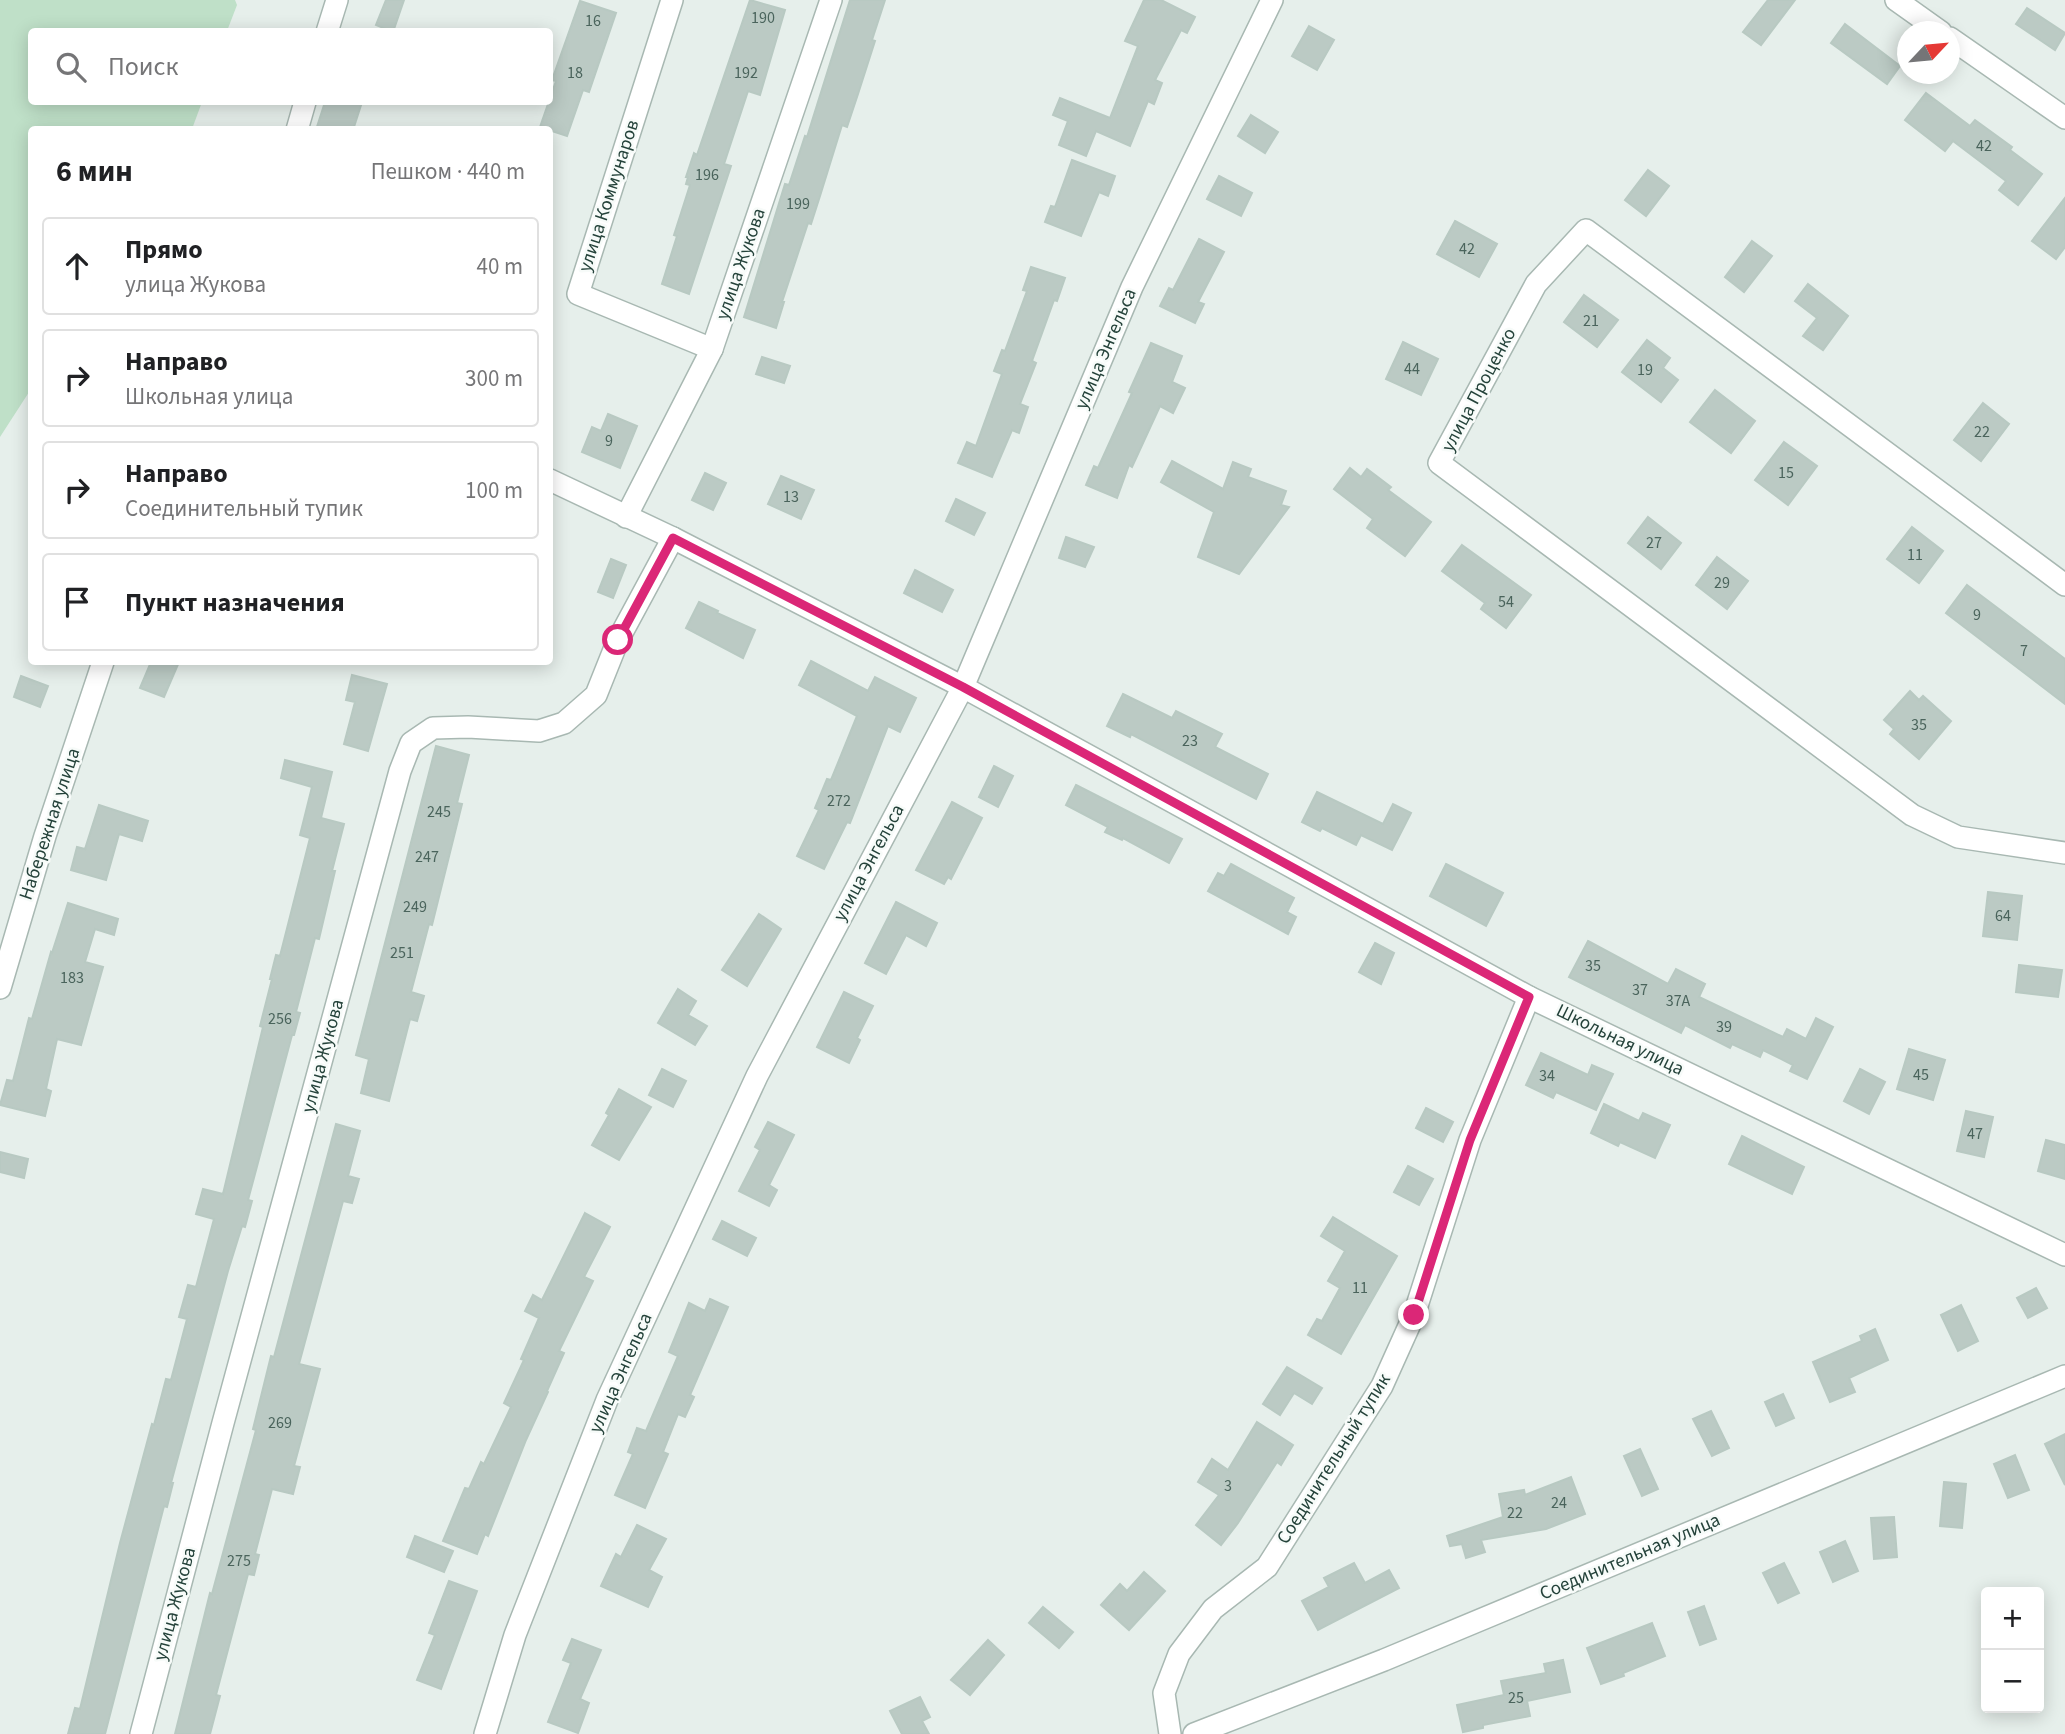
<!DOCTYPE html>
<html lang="ru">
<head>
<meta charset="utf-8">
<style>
	:root { --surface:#fff; --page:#f2f2f2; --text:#202124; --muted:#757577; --line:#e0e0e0 }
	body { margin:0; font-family:"Source Sans 3",sans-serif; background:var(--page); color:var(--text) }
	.controls { position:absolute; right:21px; bottom:21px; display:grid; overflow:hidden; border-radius:7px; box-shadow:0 4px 18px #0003 }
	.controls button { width:63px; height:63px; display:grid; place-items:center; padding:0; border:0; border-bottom:2px solid var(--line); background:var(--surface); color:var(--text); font:35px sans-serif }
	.compass { position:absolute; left:1897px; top:21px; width:63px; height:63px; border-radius:50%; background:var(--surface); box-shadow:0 4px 18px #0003; rotate:64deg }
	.stop { position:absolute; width:21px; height:21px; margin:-16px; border:5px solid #db2777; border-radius:50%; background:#fff }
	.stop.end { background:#db2777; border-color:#fff; box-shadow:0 2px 7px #0008 }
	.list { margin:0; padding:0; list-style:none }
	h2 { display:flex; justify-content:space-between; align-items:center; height:91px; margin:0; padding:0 28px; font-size:30px }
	h2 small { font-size:23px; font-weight:400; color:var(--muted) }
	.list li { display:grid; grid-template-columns:46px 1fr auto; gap:21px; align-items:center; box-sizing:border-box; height:98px; margin:0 14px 14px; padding:0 14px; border:2px solid var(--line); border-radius:7px }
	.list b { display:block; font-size:26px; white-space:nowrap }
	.list p { margin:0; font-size:23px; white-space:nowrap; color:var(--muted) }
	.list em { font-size:23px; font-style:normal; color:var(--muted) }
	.icon { flex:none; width:38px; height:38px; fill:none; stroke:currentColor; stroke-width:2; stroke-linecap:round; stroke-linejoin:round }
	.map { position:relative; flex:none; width:2065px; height:1734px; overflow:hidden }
	.search { position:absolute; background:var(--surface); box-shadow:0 4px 18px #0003; left:28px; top:28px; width:525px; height:77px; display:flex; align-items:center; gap:18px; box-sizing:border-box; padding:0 24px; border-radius:7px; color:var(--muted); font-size:26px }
	.panel { position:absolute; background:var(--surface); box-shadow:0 4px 18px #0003; left:28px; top:126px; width:525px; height:539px; border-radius:7px }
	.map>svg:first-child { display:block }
	.green { fill:#bfe0c8 }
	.building { fill:#bbcac4; stroke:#b8c9c2; stroke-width:2 }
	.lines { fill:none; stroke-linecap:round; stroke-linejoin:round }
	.minor-casing { stroke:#a8b8b2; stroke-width:24 }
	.tertiary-casing { stroke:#a8b8b2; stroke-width:24 }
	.minor { stroke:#fff; stroke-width:21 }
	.tertiary { stroke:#fff; stroke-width:21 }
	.route { stroke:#db2777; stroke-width:9 }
	.labels { text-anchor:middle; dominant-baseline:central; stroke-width:5; stroke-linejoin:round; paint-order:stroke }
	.number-label { font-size:16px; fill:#4a645c }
	.street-label { font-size:19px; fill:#24423a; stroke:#f7fbf9 }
</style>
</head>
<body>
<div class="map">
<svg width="2065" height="1734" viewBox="0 0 2065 1734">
	<rect width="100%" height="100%" fill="#e6efeb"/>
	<polygon class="green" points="0,0 235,0 237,5 227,31 32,32 32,102 202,102 192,129 32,130 31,389 0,437"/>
	<g class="building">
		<polygon points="386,0 404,0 393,32 376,25"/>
		<polygon points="750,0 785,10 760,95 748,91 724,164 731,166 689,294 662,284 677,236 674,235 690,185 686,184 688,177 686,177 694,153 697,155"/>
		<polygon points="850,0 885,0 872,40 875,41 858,94 847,127 842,125 820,196 811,224 808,223 782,302 784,302 776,328 744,317 785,184 789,185 805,136 807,137"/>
		<polygon points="1144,0 1161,0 1195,17 1187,33 1181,30 1155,80 1162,83 1154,104 1148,101 1130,146 1096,131 1086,156 1059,145 1068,121 1053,115 1060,98 1110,118 1138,46 1125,41"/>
		<polygon points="1768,0 1795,0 1761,45 1743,32"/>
		<polygon points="580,1 616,13 589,92 583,90 567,136 540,127 556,81 552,80"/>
		<polygon points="2027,8 2065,33 2055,50 2016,24"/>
		<polygon points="1845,24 1900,66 1887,84 1831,43"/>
		<polygon points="1309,26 1334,40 1317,70 1292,56"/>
		<polygon points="1926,93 1970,126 1975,120 2012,147 2010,150 2042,174 2018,205 1999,190 2006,181 1953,141 1945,151 1905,120"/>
		<polygon points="325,102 362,102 353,130 316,130"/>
		<polygon points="1251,115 1278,132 1265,153 1238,136"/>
		<polygon points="1072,160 1115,176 1108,196 1099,192 1081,236 1045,222 1051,206 1055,207"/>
		<polygon points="1648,170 1669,186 1646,216 1625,200"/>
		<polygon points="1219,176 1252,193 1241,216 1207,199"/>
		<polygon points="2065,198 2065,247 2056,259 2032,241"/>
		<polygon points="1455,221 1497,244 1479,277 1437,254"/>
		<polygon points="1199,239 1224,252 1198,302 1204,304 1195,323 1160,306 1169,288 1173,290"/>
		<polygon points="1752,241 1772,256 1744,292 1725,277"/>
		<polygon points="1031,267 1065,278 1057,301 1054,300 1032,361 1036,363 1020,404 1028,407 1019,433 1012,430 992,477 958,463 967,442 976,446 1002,374 994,371 1002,350 1005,351 1027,291 1023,290"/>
		<polygon points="1808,284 1848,316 1823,350 1803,336 1817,318 1795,301"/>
		<polygon points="1584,295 1618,320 1597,347 1564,322"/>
		<polygon points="1647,340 1670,358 1663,368 1678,380 1661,402 1622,372"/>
		<polygon points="1403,342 1438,359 1421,395 1386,379"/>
		<polygon points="1151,343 1182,356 1172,382 1185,388 1173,413 1160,406 1132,467 1129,465 1117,498 1086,485 1094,466 1098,468 1132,393 1129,392"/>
		<polygon points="762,357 790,366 784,383 756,374"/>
		<polygon points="1715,390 1755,421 1731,453 1690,422"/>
		<polygon points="1983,403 2009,424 1981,461 1954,440"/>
		<polygon points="608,414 637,426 620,468 582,452 592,427 601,431"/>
		<polygon points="1784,442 1817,466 1788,505 1755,480"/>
		<polygon points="1172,461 1223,489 1233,462 1251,469 1248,477 1286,491 1281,505 1289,507 1239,574 1198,557 1214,512 1161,482"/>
		<polygon points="1350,468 1361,477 1367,469 1391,487 1388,490 1431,522 1405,556 1367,528 1373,519 1334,489"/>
		<polygon points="705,473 726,483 713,510 692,500"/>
		<polygon points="781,476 814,490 801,519 768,504"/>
		<polygon points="956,499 985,513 974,535 946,521"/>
		<polygon points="1648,517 1681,543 1661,569 1628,543"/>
		<polygon points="1912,527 1943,551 1919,583 1887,559"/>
		<polygon points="1066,537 1094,547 1085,567 1059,558"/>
		<polygon points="1462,545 1531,595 1506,628 1481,609 1485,603 1442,571"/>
		<polygon points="1717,557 1748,581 1727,609 1696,585"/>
		<polygon points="611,559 626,565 613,598 598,592"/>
		<polygon points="915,570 953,590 942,612 904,593"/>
		<polygon points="1967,585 2065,659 2065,704 1946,613"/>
		<polygon points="699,602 718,611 717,613 755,630 743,658 686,628"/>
		<polygon points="811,661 868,691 875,677 916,698 900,732 888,726 850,823 847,822 824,869 797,856 819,810 815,808 827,779 831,780 857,716 799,685"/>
		<polygon points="151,662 179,662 164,697 140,688"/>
		<polygon points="352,675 387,684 368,751 344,744 355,702 346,700"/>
		<polygon points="21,676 48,686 40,707 14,697"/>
		<polygon points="1910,691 1919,700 1923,696 1951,721 1919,759 1890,734 1894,729 1884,720"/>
		<polygon points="1123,694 1172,718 1176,711 1222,734 1215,747 1268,774 1256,799 1131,734 1130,737 1107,726"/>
		<polygon points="436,746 469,755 457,803 462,804 432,925 429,924 411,992 424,996 417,1021 410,1019 389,1101 361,1093 369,1059 356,1055"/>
		<polygon points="285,760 332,772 321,818 344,824 332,871 335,871 319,939 315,938 296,1012 300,1013 294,1035 292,1035 248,1200 252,1201 245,1227 242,1226 228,1271 171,1483 173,1483 167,1507 164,1506 105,1734 68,1734 75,1708 80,1709 120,1543 152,1424 154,1425 166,1379 171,1380 187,1319 179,1317 188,1285 196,1287 214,1219 196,1214 203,1189 223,1194 263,1027 260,1026 272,979 270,979 276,955 280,956 310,838 300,835 312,787 281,778"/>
		<polygon points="994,766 1013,776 998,807 979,797"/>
		<polygon points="1076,785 1182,839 1169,863 1123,838 1122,840 1105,832 1108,827 1066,805"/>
		<polygon points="1317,792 1383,824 1393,804 1411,813 1392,850 1361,835 1356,845 1322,828 1320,831 1302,822"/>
		<polygon points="952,802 982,818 951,879 948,877 944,884 916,870"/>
		<polygon points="99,805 148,821 142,841 119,834 106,880 71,870 77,847 85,849"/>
		<polygon points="1231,864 1294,898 1287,912 1296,917 1288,934 1208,891 1218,873 1224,876"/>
		<polygon points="1446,864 1503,893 1486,926 1430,896"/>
		<polygon points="1988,892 2022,896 2017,940 1983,936"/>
		<polygon points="896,902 937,923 926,946 906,935 886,974 865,963"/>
		<polygon points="68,903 118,919 114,935 95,929 85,962 103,967 81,1045 57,1039 46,1089 51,1091 45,1116 0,1105 7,1080 13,1081 29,1018 32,1019 51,952 52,953"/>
		<polygon points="759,914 781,929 747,986 722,970"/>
		<polygon points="1588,941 1668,984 1676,969 1705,984 1699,997 1783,1037 1787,1029 1806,1039 1816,1018 1833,1027 1807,1079 1790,1071 1793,1065 1763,1050 1760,1057 1732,1044 1730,1048 1685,1025 1681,1033 1569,977"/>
		<polygon points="1375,943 1394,953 1381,984 1359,972"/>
		<polygon points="2019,965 2062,970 2058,997 2016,992"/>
		<polygon points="678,989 696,1001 688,1015 707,1026 695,1045 658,1023"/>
		<polygon points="844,992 873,1006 857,1038 860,1040 849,1063 817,1047"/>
		<polygon points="1909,1049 1945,1060 1933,1100 1897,1089"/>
		<polygon points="1541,1053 1588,1075 1592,1065 1613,1074 1596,1110 1556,1092 1553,1098 1526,1085"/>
		<polygon points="662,1069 686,1081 673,1107 649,1095"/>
		<polygon points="1860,1069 1885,1082 1869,1114 1844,1101"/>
		<polygon points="619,1089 651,1107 619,1160 592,1145 609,1115 606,1113"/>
		<polygon points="1604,1104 1639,1121 1643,1113 1670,1125 1655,1158 1620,1142 1618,1146 1591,1133"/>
		<polygon points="1426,1108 1453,1122 1443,1142 1416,1128"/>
		<polygon points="1966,1111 1993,1117 1984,1157 1957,1151"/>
		<polygon points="768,1122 794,1135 769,1185 777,1190 769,1206 739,1191 760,1150 755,1147"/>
		<polygon points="336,1124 360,1131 348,1176 359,1179 352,1203 343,1201 299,1364 320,1369 294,1466 300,1467 293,1494 272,1489 255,1554 259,1555 254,1575 248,1574 216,1695 220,1696 210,1734 175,1734 210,1593 212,1594 256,1430 253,1429 271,1356 274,1357"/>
		<polygon points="1742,1136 1804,1167 1792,1194 1729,1164"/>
		<polygon points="2046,1140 2065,1145 2065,1179 2038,1171"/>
		<polygon points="0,1152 28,1159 24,1178 0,1172"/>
		<polygon points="1408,1166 1433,1179 1419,1205 1394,1192"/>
		<polygon points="585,1213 610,1227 584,1277 593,1281 559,1351 564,1353 547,1391 548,1392 526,1440 488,1536 485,1534 477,1554 443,1541 465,1488 469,1489 481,1462 484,1464 511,1407 504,1403 524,1360 521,1359 539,1318 525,1311 533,1295 542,1300"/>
		<polygon points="1333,1217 1397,1256 1341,1354 1308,1335 1317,1319 1322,1321 1340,1288 1328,1281 1345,1251 1321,1236"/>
		<polygon points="722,1221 756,1238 747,1256 713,1239"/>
		<polygon points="2036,1288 2047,1308 2028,1318 2017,1298"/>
		<polygon points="710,1299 728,1307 690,1395 694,1397 685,1417 678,1414 663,1452 668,1454 645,1508 615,1495 633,1454 628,1452 637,1428 646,1431 678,1356 669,1352 689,1303 705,1311"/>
		<polygon points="1961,1305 1978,1341 1958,1351 1941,1315"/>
		<polygon points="1875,1329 1888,1360 1849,1378 1855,1392 1830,1402 1813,1362 1862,1341 1860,1336"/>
		<polygon points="1287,1367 1322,1388 1312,1404 1294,1393 1280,1415 1263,1404"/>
		<polygon points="1783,1394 1794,1418 1776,1426 1765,1402"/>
		<polygon points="1711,1411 1729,1448 1712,1456 1693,1419"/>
		<polygon points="1257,1422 1293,1445 1281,1465 1277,1462 1238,1523 1221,1545 1196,1525 1219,1495 1198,1482 1212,1459 1228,1470"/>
		<polygon points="2065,1434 2065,1485 2045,1444"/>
		<polygon points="1640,1449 1658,1489 1642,1496 1624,1456"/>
		<polygon points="2015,1455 2029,1490 2008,1498 1994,1464"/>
		<polygon points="1571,1477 1585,1514 1546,1529 1481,1540 1485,1552 1466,1558 1462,1544 1450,1546 1447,1536 1503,1517 1499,1494 1524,1490 1525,1495"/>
		<polygon points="1944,1482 1966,1484 1962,1528 1940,1526"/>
		<polygon points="1894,1517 1897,1557 1874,1559 1871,1518"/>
		<polygon points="637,1525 666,1539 649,1570 662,1577 648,1607 601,1586 616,1554 621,1557"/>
		<polygon points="415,1536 453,1551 444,1572 407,1557"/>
		<polygon points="1845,1541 1858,1571 1833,1582 1820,1552"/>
		<polygon points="1354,1563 1365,1583 1389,1570 1399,1588 1318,1630 1302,1601 1329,1587 1324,1578"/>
		<polygon points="1784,1563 1799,1593 1778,1603 1763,1573"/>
		<polygon points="1144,1572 1165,1591 1129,1630 1101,1605 1120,1584 1127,1591"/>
		<polygon points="449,1581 477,1591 441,1689 417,1680 435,1635 429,1633"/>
		<polygon points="1704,1606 1716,1639 1700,1645 1688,1612"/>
		<polygon points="1043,1607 1073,1632 1059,1648 1029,1623"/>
		<polygon points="1652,1623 1665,1656 1623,1673 1624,1676 1601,1684 1587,1648"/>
		<polygon points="572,1639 601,1650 580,1699 589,1703 578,1733 548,1722 571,1663 563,1660"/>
		<polygon points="988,1640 1004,1655 970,1695 951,1680"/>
		<polygon points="1563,1660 1570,1692 1527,1701 1530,1716 1483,1725 1483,1728 1463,1732 1457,1705 1504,1695 1501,1681 1546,1673 1544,1664"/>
		<polygon points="920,1697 930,1717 922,1721 929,1734 902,1734 890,1711"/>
	</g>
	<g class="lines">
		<defs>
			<g id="minor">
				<polyline points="672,0 578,294 712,349"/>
				<polyline points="1896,0 1941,32"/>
				<polyline points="327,32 337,0"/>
				<polyline points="1950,38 2065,118"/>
				<polyline points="297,130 305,102"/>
				<polyline points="550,480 673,538 963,687 1529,997 2065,1255"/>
				<polyline points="626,517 712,349 831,0"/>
				<polyline points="2065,585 1586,230 1536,284 1439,463 1912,815 1958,837 2065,853"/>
				<polyline points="0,988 45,836 103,662"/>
				<polyline points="141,1734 223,1423 400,771 411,743 433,728 468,727 539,731 564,723 596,695 618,640 673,538"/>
				<polyline points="1170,1734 1164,1693 1179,1654 1213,1609 1267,1567 1382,1386 1414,1315 1470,1140 1529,997"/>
			</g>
			<g id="tertiary">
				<polyline points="485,1734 515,1635 607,1400 757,1076 963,687 1132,287 1272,0"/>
				<polyline points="1194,1734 1384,1660 2065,1376"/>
			</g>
		</defs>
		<use href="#minor" class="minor-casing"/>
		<use href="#tertiary" class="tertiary-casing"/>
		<use href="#minor" class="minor"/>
		<use href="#tertiary" class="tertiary"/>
	</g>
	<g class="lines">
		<polyline class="route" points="618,640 673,538 963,687 1529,997 1470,1140 1414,1315"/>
	</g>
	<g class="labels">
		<g class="number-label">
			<text x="763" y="18">190</text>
			<text x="593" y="21">16</text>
			<text x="575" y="73">18</text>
			<text x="746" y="73">192</text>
			<text x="1984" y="146">42</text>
			<text x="707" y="175">196</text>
			<text x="798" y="204">199</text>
			<text x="1467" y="249">42</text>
			<text x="1591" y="321">21</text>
			<text x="1412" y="369">44</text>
			<text x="1645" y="370">19</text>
			<text x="1982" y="432">22</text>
			<text x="609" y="441">9</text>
			<text x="1786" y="473">15</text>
			<text x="791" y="497">13</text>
			<text x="1654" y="543">27</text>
			<text x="1915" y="555">11</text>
			<text x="1722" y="583">29</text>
			<text x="1506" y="602">54</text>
			<text x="1977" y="615">9</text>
			<text x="2024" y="651">7</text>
			<text x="1919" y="725">35</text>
			<text x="1190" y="741">23</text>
			<text x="839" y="801">272</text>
			<text x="439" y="812">245</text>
			<text x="427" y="857">247</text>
			<text x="415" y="907">249</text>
			<text x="2003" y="916">64</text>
			<text x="402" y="953">251</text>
			<text x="1593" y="966">35</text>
			<text x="72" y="978">183</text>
			<text x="1640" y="990">37</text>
			<text x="1678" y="1001">37А</text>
			<text x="280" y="1019">256</text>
			<text x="1724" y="1027">39</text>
			<text x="1921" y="1075">45</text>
			<text x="1547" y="1076">34</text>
			<text x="1975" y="1134">47</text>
			<text x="1360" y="1288">11</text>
			<text x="280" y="1423">269</text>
			<text x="1228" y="1486">3</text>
			<text x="1559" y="1503">24</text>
			<text x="1515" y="1513">22</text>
			<text x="239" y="1561">275</text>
			<text x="1516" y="1698">25</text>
		</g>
		<g class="street-label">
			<text transform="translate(609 196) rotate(-72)">улица Коммунаров</text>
			<text transform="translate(741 264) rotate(-71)">улица Жукова</text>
			<text transform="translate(1106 349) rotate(-67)">улица Энгельса</text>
			<text transform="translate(1479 390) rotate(-62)">улица Проценко</text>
			<text transform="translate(50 824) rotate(-72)">Набережная улица</text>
			<text transform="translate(869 863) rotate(-62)">улица Энгельса</text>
			<text transform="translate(1620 1040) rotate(26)">Школьная улица</text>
			<text transform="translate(323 1056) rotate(-75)">улица Жукова</text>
			<text transform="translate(621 1373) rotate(-66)">улица Энгельса</text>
			<text transform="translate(1334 1459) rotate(-58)">Соединительный тупик</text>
			<text transform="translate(1630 1557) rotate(-23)">Соединительная улица</text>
			<text transform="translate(175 1604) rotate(-75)">улица Жукова</text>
		</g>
	</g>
</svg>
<div class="controls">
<button>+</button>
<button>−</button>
</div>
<svg class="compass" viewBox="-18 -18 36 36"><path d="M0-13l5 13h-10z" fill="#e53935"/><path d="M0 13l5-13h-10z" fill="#757577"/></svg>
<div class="stop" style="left:618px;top:640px"></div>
<div class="stop end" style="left:1414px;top:1315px"></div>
<div class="search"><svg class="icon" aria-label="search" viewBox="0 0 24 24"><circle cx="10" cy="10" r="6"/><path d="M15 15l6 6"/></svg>Поиск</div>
<section class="panel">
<h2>6 мин<small>Пешком · 440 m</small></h2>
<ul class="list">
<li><svg class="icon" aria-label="ahead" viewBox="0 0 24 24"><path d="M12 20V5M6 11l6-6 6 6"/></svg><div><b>Прямо</b><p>улица Жукова</p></div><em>40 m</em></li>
<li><svg class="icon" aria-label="right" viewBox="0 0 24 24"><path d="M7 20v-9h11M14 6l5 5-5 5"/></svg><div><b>Направо</b><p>Школьная улица</p></div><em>300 m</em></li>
<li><svg class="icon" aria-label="right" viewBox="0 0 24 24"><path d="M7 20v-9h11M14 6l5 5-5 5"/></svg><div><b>Направо</b><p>Соединительный тупик</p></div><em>100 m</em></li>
<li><svg class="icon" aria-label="arrive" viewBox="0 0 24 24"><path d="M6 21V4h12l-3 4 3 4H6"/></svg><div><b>Пункт назначения</b></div></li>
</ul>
</section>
</div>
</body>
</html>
